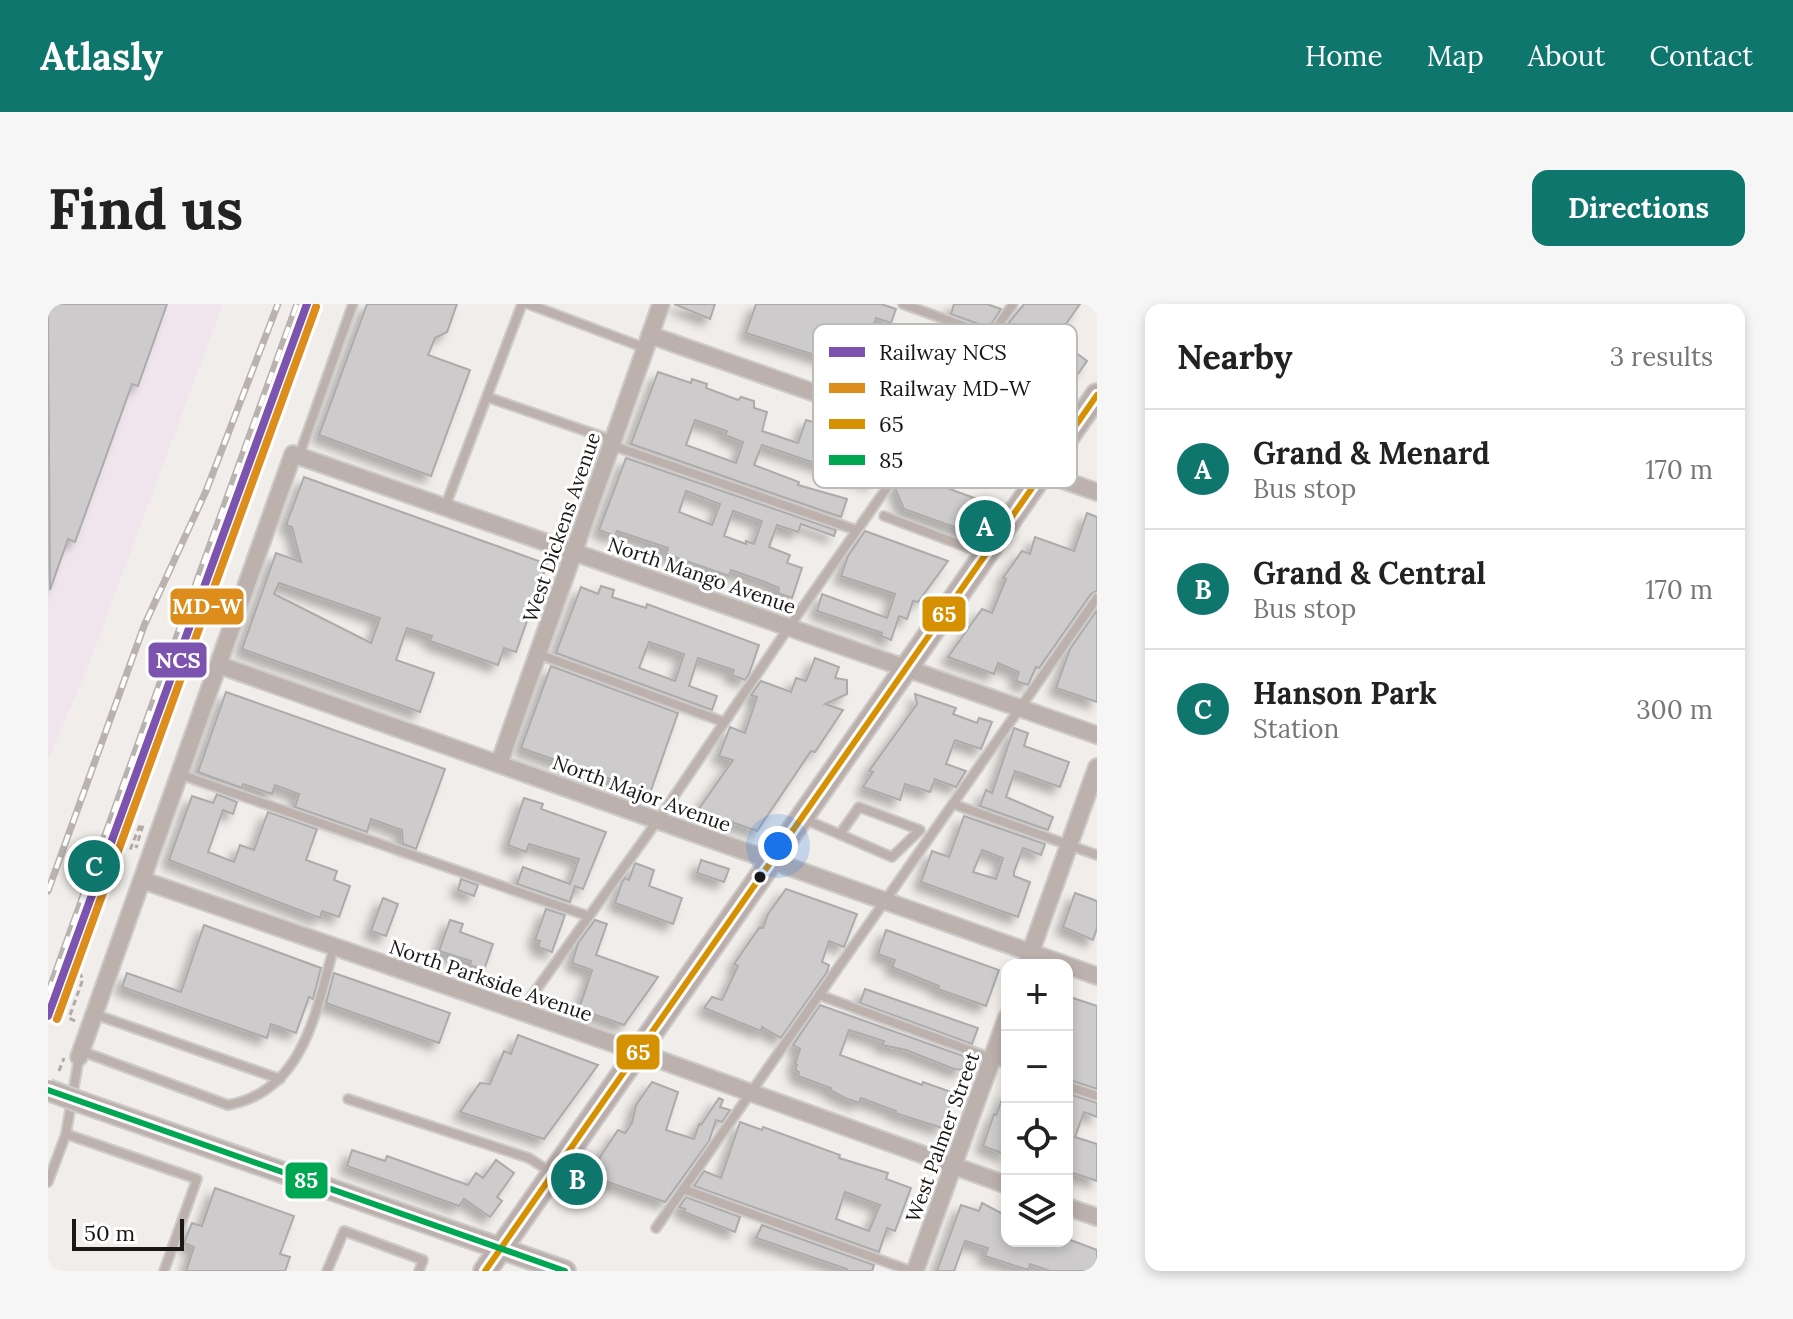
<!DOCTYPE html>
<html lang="en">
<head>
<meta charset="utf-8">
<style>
	:root { --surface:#fff; --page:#f6f6f6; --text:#222; --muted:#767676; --line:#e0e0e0; --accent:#0f766e }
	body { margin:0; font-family:Lora,serif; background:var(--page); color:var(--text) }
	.controls { position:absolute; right:24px; bottom:24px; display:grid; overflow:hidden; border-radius:16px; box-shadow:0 4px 12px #0003 }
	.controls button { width:72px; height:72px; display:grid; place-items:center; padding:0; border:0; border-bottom:2px solid var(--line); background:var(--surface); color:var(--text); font:40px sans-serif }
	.scale { position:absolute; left:24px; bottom:20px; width:112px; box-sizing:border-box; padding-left:8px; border:4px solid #1a1816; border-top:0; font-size:22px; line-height:28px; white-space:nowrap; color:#1a1816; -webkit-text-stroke:6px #fff; paint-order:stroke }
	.you { position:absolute; left:730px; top:542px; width:28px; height:28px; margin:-20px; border:6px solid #fff; border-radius:50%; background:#1a73e8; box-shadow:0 0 0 12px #1a73e833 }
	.badge { display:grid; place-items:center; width:52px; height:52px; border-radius:50%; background:var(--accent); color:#fff; font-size:26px; font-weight:700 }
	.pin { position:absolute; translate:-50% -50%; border:4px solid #fff; box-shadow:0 2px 8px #0006 }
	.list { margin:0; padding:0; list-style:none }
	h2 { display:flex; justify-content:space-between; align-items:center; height:104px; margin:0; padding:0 32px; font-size:34px }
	h2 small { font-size:26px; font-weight:400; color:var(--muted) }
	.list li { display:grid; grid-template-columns:52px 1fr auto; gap:24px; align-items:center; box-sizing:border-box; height:120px; padding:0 32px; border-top:2px solid var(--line) }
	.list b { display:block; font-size:30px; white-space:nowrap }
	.list p { margin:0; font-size:26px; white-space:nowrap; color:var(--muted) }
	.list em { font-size:26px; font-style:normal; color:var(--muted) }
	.icon { flex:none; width:44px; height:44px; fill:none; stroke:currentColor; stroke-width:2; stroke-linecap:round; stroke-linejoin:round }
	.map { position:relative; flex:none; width:1049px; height:967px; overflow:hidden; border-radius:16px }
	header { display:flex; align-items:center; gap:48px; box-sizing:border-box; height:112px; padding:0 40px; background:var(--accent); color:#fff }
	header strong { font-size:38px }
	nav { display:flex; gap:44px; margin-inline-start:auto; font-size:28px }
	.intro { display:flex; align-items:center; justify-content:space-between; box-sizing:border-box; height:192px; padding:0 48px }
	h1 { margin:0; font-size:56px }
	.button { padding:20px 36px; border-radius:16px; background:var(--accent); color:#fff; font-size:28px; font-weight:700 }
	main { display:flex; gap:48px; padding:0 48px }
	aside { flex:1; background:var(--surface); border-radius:16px; box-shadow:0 4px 12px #0003 }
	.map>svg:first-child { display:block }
	.commercial { fill:#f0e5ed }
	.building { fill:#cdcbcb; stroke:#acaaaa; stroke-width:2; fill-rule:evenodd; filter:url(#shadow) }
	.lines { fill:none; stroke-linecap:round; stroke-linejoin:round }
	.service-casing { stroke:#cdcbc9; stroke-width:12 }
	.minor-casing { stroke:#cdcbc9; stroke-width:20 }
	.tertiary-casing { stroke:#cdcbc9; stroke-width:24 }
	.secondary-casing { stroke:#cdcbc9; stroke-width:26 }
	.path { stroke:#b2aaa9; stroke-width:3; stroke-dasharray:6 4; stroke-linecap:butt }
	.service { stroke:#bdb1ae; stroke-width:8 }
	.minor { stroke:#bdb1ae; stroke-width:16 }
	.tertiary { stroke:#bdb1ae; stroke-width:20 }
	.secondary { stroke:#bbafae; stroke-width:22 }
	.rail-casing { stroke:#b9b2b0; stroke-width:7 }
	.rail { stroke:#fff; stroke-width:4; stroke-dasharray:12; stroke-linecap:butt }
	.tertiary-bridge-casing { stroke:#cdcbc9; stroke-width:24; stroke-linecap:butt }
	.tertiary-bridge { stroke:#bdb1ae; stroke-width:20 }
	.bus-1-casing { stroke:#fff; stroke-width:12 }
	.bus-2-casing { stroke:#fff; stroke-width:12 }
	.bus-1 { stroke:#d69103; stroke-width:6 }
	.bus-2 { stroke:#00a651; stroke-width:6 }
	.rail-1-casing { stroke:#fff; stroke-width:14 }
	.rail-2-casing { stroke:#fff; stroke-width:14 }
	.rail-1 { stroke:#7c53af; stroke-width:8 }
	.rail-2 { stroke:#dd8d1c; stroke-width:8 }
	.bus-dot { fill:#1a1816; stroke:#fff; stroke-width:3 }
	.labels { text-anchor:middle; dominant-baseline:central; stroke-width:6; stroke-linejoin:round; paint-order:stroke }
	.street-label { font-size:20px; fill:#1a1816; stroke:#fff }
	.key { fill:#fff; stroke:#babab9; stroke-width:2 }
	.key-label { font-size:22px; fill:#1a1816 }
	.line-badge { stroke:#fff; stroke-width:3 }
	.badge-label { font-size:22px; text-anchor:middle; font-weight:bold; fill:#fff }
</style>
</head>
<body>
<header>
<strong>Atlasly</strong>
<nav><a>Home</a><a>Map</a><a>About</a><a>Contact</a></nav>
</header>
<div class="intro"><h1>Find us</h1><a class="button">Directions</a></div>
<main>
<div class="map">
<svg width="1049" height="967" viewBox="0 0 1049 967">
	<defs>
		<filter id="shadow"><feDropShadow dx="-7" dy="7" stdDeviation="4" flood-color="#0004"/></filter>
	</defs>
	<rect width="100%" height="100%" fill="#f0edea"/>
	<polygon class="commercial" points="0,0 175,0 39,365 0,456"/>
	<g class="building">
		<polygon points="0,0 119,0 90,82 84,80 27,238 20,235 2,286"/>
		<polygon points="319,0 409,0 399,28 387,34 380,51 422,66 383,172 271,131"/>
		<polygon points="626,0 667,0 662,15"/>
		<polygon points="708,0 833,0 848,5 843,19 828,14 819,40 853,51 857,42 888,53 899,23 931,35 926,49 909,43 899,67 920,76 909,109 869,97 872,88 840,77 839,80 773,53 698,29"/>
		<polygon points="906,0 939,0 953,5 942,22 936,22 903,10"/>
		<polygon points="976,0 1032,0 1008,34 1039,57 990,127 932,85 945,54 950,57 970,28 959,21"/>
		<path d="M610,68L643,79L644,75L659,80L658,84L690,96L693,93L706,97V104L719,108L714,127L750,139L758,116L776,121L777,119L788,122L787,125L837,144L825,179L714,141L706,161L751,178L750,181L799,195L793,213L583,140ZM647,116L679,127L677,131L695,138L688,159L638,141Z"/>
		<path d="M578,154L788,226L786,232L753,220L750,228L729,221L721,243L742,251L739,259L754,264L744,294L730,289L731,284L717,278L683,266L681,272L618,250L620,244L569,227L567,232L551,226ZM638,187L672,200L664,221L631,208ZM685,207L714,217L706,240L698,237V240L676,232Z"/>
		<polygon points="858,169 940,199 920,228 856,205 847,184"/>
		<path d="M256,173L499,260L468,348L456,344L450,361L382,337L384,332L359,324L348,356L386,369L372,408L194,345L228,249L253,258L244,223L238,221ZM231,279L332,314L323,339L226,290Z"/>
		<polygon points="1039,209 1049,213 1049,287 1043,290 991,364 988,363 980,381 968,377 971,368 950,359 946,370 900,353 934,305 944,309 958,275 955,274 974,247 982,250 987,233 1026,247"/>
		<polygon points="817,227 900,257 870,298 865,297 859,315 851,312 843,336 833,332 834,329 769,307 774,290 839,314 847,290 793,272 800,252"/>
		<path d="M553,282L566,286L564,293L598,304L599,300L711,341L701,370L697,376L684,371L686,366L650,354L641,382L669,392L664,406L508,349L533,283L550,290ZM601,338L636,350L627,377L591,364Z"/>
		<polygon points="1049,306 1049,398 1008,384 1022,345"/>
		<polygon points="767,354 791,363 787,374 799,376 799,390 777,400 795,406 767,448 763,447 709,527 650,506 685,456 671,452 682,423 697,429 709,393 703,391 713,377 743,388 748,374 758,377"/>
		<polygon points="503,362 630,409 602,489 473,444"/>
		<polygon points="178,388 397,465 368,545 355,540 354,526 323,515 319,528 247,503 251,490 227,481 224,490 195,480 194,484 150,468"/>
		<polygon points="867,390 908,404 905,410 929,419 931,414 944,418 933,445 907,436 898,460 918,467 908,483 887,475 882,488 857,480 852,496 815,483 825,468 821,467 869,400"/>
		<polygon points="966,424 980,429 976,442 1021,458 1012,483 967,467 958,493 1005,513 1000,526 932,502 938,486 944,489"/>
		<polygon points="169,490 189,498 185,510 175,506 160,548 186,558 192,541 206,546 220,508 269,525 258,556 289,567 286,576 302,582 291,613 274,607 272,614 121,556 144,492 165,499"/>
		<polygon points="476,494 495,500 493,505 558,528 535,585 527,582 522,598 469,580 475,563 522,580 531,555 481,540 478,548 460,541"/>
		<path d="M916,512L997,540L993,551L975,544L966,568V572L982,578L970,613L873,578L884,547L901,553ZM934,546L955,554L948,575L925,568Z"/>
		<polygon points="653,556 681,565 676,578 649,569"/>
		<polygon points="587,559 606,566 601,582 634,594 625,620 567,599 574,578 577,574 581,576"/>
		<polygon points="413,575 430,581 426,592 410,586"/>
		<polygon points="738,585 809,610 796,643 781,637 774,658 781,661 779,668 733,734 714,723 713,727 656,704 664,693 674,696 690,662 686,660 711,624 715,624 720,610"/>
		<polygon points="1027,589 1049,597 1049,624 1045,636 1015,623"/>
		<polygon points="335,594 350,600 338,632 323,627"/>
		<polygon points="498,605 517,611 504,648 490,643 492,637 487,636"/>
		<polygon points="402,616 415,620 412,628 445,640 436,666 422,661 423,657 391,647"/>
		<polygon points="547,616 559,620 548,651 610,673 576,721 531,705 544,666 524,659 530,639"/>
		<polygon points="156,621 273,664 265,695 261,693 248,729 223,720 219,734 74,683 79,669 133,688"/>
		<polygon points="838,626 951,666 938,702 890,685 891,682 844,663 847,656 830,650"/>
		<polygon points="286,669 402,709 391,739 278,699"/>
		<polygon points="817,685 930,724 924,740 812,699"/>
		<polygon points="1019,692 1049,702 1049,785 1019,775"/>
		<polygon points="772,701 918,753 914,766 906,765 858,746 834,741 836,737 801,726 792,751 874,781 875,778 906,789 894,824 847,809 848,807 813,794 811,799 797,794 782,786 783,784 750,772 751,768 747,766 749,761 747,760 752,745 745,741"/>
		<polygon points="470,731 550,761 496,835 412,808 432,779 442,780 456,747 463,750"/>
		<polygon points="604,778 630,788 618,826 646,835 651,820 653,821 671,794 675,796 672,803 682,806 674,818 668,816 661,837 617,898 540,871 570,826 577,829 584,819 588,801"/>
		<polygon points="958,785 959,786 959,851 935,842 946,810 948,811"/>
		<polygon points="1019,789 1049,799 1049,813 1036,808 1027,833 1049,840 1049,877 1019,867"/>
		<path d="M692,818L714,826L715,823L792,851L791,854L840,869L838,875L863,884L847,927L839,924L831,948L646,882L656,867L673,874ZM797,888L832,901L821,927L788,915Z"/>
		<polygon points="304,846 337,857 339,852 420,881 428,869 435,874 448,856 466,869 449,893 454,897 442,913 416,895 411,902 299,862"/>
		<polygon points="167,884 246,912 232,950 242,953 237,967 138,967 146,943 136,939 144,919 154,922"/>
		<polygon points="638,893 692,913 687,928 636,908 637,905 631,903"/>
		<polygon points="934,899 959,912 959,937 1019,937 1020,935 1049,946 1049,967 1002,967 982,960 980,966 937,952 940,944 917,937 906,967 889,967 913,901 931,907"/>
		<polygon points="714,921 826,961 824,967 798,967 799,965 708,934"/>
	</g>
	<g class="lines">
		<defs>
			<g id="service">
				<polyline points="480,0 597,44"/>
				<polyline points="855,0 943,32"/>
				<polyline points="439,93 564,136"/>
				<polyline points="906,137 943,32 965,0"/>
				<polyline points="563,141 808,226"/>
				<polyline points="251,152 305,0"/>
				<polyline points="397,203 474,0"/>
				<polyline points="836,212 937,250"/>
				<polyline points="490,350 676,418"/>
				<polyline points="131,470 540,612"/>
				<polyline points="905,500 1049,551"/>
				<polyline points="754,514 844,553 872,526 811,503 792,530"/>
				<polyline points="771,691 959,760"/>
				<polyline points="473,707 610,516 741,323 878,128"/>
				<polyline points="46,710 232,775"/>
				<path d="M33,747L180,801C256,787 268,707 286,643"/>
				<polyline points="1019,782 1049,792"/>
				<polyline points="300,795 481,854 504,869"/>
				<polyline points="18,830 149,875 116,967"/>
				<polyline points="0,878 18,830 31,753"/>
				<polyline points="635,885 863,967"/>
				<polyline points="608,924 1049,294"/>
				<polyline points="279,967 296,927 375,956 371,967"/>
			</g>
			<g id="minor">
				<polyline points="602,31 1049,188"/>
				<polyline points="171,361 1049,672"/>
				<polyline points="451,460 613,0"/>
				<polyline points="94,576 590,748 959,881"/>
				<polyline points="978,661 1049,463"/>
				<polyline points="31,753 245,150 1049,431"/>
				<polyline points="1019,903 1049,913"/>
				<polyline points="867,967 959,713"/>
			</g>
			<polyline id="tertiary" points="35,799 517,967"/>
			<polyline id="secondary" points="437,967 1049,91"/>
		</defs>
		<use href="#service" class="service-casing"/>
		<use href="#minor" class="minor-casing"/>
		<use href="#tertiary" class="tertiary-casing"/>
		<use href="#secondary" class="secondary-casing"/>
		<g class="path">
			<polyline points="73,543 82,546 92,521 95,521 88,544"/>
			<polyline points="27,717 21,714 35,675 29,665"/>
			<polyline points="11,767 16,754"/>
		</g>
		<use href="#service" class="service"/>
		<use href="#minor" class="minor"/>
		<use href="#tertiary" class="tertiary"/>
		<use href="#secondary" class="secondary"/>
		<defs>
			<g id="rail">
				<polyline points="0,587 96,322 158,187 230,0"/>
				<polyline points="0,689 249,0"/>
			</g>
		</defs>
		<use href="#rail" class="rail-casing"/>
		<use href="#rail" class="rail"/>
		<defs>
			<polyline id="tertiary-bridge" points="0,786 35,799"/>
		</defs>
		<use href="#tertiary-bridge" class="tertiary-bridge-casing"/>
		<use href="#tertiary-bridge" class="tertiary-bridge"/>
		<defs>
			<polyline id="bus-1" points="437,967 1049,91"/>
			<polyline id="bus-2" points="0,786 517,967"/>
		</defs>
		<use href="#bus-1" class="bus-1-casing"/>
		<use href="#bus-2" class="bus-2-casing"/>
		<use href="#bus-1" class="bus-1"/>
		<use href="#bus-2" class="bus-2"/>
		<defs>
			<polyline id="rail-1" points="0,712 259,0"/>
			<polyline id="rail-2" points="9,715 268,3"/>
		</defs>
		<use href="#rail-1" class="rail-1-casing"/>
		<use href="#rail-2" class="rail-2-casing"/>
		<use href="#rail-1" class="rail-1"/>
		<use href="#rail-2" class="rail-2"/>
	</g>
	<circle class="bus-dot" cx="712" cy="573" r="7"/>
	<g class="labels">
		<g class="street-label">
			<text transform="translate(513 223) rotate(-71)">West Dickens Avenue</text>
			<text transform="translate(654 271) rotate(19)">North Mango Avenue</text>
			<text transform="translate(594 489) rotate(20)">North Major Avenue</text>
			<text transform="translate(443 676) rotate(19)">North Parkside Avenue</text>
			<text transform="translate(894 833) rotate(-70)">West Palmer Street</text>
		</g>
	</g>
	<rect x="765" y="20" width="264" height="164" rx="12" class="key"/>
	<rect x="781" y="43" width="36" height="10" fill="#7c53af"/>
	<rect x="781" y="79" width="36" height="10" fill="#dd8d1c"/>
	<rect x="781" y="115" width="36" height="10" fill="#d69103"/>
	<rect x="781" y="151" width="36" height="10" fill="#00a651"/>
	<g class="key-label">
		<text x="831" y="56">Railway NCS</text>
		<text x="831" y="92">Railway MD-W</text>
		<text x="831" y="128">65</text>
		<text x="831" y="164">85</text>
	</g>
	<g class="line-badge">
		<rect x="121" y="283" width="76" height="39" rx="8" fill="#dd8d1c"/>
		<rect x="873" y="291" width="46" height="38" rx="8" fill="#d69103"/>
		<rect x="99" y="337" width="61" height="38" rx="8" fill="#7c53af"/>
		<rect x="567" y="729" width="46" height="38" rx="8" fill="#d69103"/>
		<rect x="236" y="857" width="45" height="39" rx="8" fill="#00a651"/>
	</g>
	<g class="badge-label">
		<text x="159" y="310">MD-W</text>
		<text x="896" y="318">65</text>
		<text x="130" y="364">NCS</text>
		<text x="590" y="756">65</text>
		<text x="258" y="884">85</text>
	</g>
</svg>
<div class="controls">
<button>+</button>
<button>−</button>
<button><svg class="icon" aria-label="locate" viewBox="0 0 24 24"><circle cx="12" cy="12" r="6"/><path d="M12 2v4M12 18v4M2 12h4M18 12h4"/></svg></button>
<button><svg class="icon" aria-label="layers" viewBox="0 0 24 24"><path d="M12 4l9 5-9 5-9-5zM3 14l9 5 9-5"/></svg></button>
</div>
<div class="scale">50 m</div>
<div class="you"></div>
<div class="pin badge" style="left:937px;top:222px">A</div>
<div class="pin badge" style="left:529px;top:875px">B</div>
<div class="pin badge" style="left:46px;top:562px">C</div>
</div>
<aside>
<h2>Nearby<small>3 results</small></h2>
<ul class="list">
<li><span class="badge">A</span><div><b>Grand &amp; Menard</b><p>Bus stop</p></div><em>170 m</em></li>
<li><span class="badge">B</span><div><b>Grand &amp; Central</b><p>Bus stop</p></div><em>170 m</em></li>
<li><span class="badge">C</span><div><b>Hanson Park</b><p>Station</p></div><em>300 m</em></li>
</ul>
</aside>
</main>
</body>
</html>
